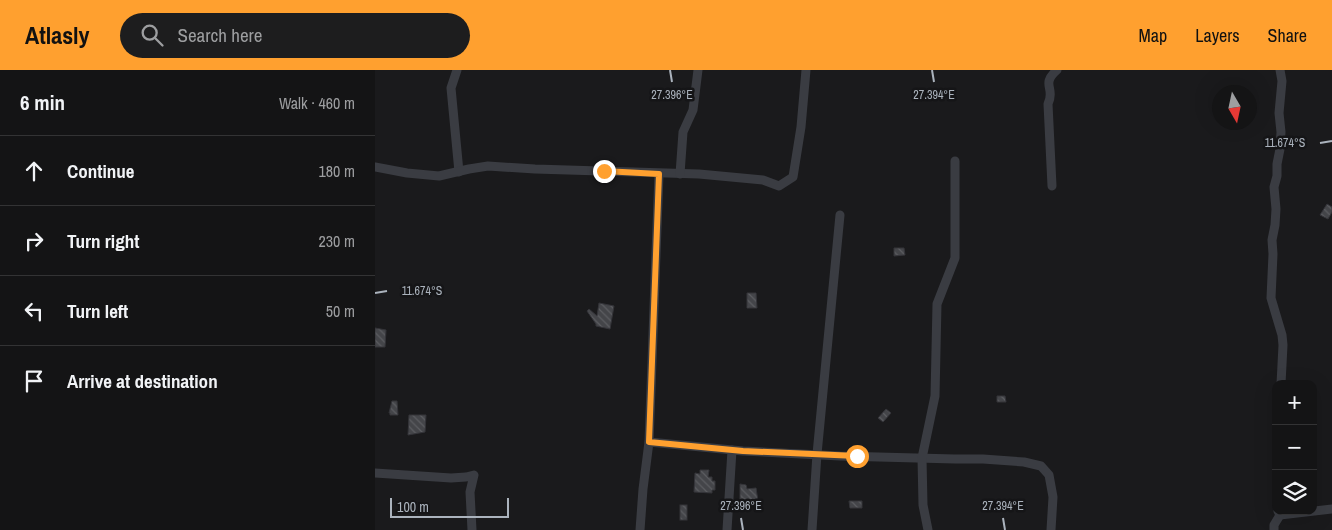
<!DOCTYPE html>
<html lang="en">
<head>
<meta charset="utf-8">
<style>
	:root { --surface:#141415; --page:#1d1d1e; --text:#f1f3f6; --muted:#9d9ea0; --line:#333334; --accent:#ffa02f }
	body { margin:0; font-family:"Archivo Narrow",sans-serif; background:var(--page); color:var(--text) }
	.controls { position:absolute; right:15px; bottom:15px; display:grid; overflow:hidden; border-radius:10px; box-shadow:0 5px 20px #0002 }
	.controls button { width:45px; height:45px; display:grid; place-items:center; padding:0; border:0; border-bottom:1px solid var(--line); background:var(--surface); color:var(--text); font:25px sans-serif }
	.compass { position:absolute; left:837px; top:15px; width:45px; height:45px; border-radius:50%; background:var(--surface); box-shadow:0 5px 20px #0002; rotate:171deg }
	.scale { position:absolute; left:15px; bottom:12px; width:119px; box-sizing:border-box; padding-left:5px; border:2px solid #abb3bd; border-top:0; font-size:14px; line-height:18px; white-space:nowrap; color:#abb3bd; -webkit-text-stroke:4px #151517; paint-order:stroke }
	.stop { position:absolute; width:15px; height:15px; margin:-11px; border:4px solid #ffa02f; border-radius:50%; background:#fff }
	.stop.end { background:#ffa02f; border-color:#fff; box-shadow:0 1px 5px #0008 }
	.list { margin:0; padding:0; list-style:none }
	h2 { display:flex; justify-content:space-between; align-items:center; height:65px; margin:0; padding:0 20px; font-size:21px }
	h2 small { font-size:16px; font-weight:400; color:var(--muted) }
	.list li { display:grid; grid-template-columns:32px 1fr auto; gap:15px; align-items:center; box-sizing:border-box; height:70px; padding:0 20px; border-top:1px solid var(--line) }
	.list b { display:block; font-size:19px; white-space:nowrap }
	.list em { font-size:16px; font-style:normal; color:var(--muted) }
	.icon { flex:none; width:28px; height:28px; fill:none; stroke:currentColor; stroke-width:2; stroke-linecap:round; stroke-linejoin:round }
	.map { position:relative; flex:none; width:957px; height:460px; overflow:hidden }
	header { display:flex; align-items:center; gap:30px; box-sizing:border-box; height:70px; padding:0 25px; background:var(--accent); color:#111 }
	header strong { font-size:24px }
	nav { display:flex; gap:28px; margin-inline-start:auto; font-size:18px }
	.search { width:350px; height:45px; background:var(--page); display:flex; align-items:center; gap:12px; box-sizing:border-box; padding:0 18px; border-radius:28px; color:var(--muted); font-size:19px }
	main { display:flex }
	aside { flex:1; background:var(--surface) }
	.map>svg:first-child { display:block }
	.building { fill:url(#building-back-hatch); stroke:#343439 }
	.lines { fill:none; stroke-linecap:round; stroke-linejoin:round }
	.minor { stroke:#3a3c42; stroke-width:9 }
	.route { stroke:#ffa02f; stroke-width:6 }
	.ticks { fill:none; stroke:#abb3bd; stroke-width:2 }
	.ticks-label { font-size:12px; text-anchor:middle; fill:#abb3bd; stroke:#151517; stroke-width:5; stroke-linejoin:round; paint-order:stroke }
</style>
</head>
<body>
<header>
<strong>Atlasly</strong>
<div class="search"><svg class="icon" aria-label="search" viewBox="0 0 24 24"><circle cx="10" cy="10" r="6"/><path d="M15 15l6 6"/></svg>Search here</div>
<nav><a>Map</a><a>Layers</a><a>Share</a></nav>
</header>
<main>
<aside>
<h2>6 min<small>Walk · 460 m</small></h2>
<ul class="list">
<li><svg class="icon" aria-label="ahead" viewBox="0 0 24 24"><path d="M12 20V5M6 11l6-6 6 6"/></svg><div><b>Continue</b></div><em>180 m</em></li>
<li><svg class="icon" aria-label="right" viewBox="0 0 24 24"><path d="M7 20v-9h11M14 6l5 5-5 5"/></svg><div><b>Turn right</b></div><em>230 m</em></li>
<li><svg class="icon" aria-label="left" viewBox="0 0 24 24"><path d="M17 20v-9H6M10 6l-5 5 5 5"/></svg><div><b>Turn left</b></div><em>50 m</em></li>
<li><svg class="icon" aria-label="arrive" viewBox="0 0 24 24"><path d="M6 21V4h12l-3 4 3 4H6"/></svg><div><b>Arrive at destination</b></div></li>
</ul>
</aside>
<div class="map">
<svg width="957" height="460" viewBox="0 0 957 460">
	<defs>
		<pattern id="building-back-hatch" width="6" height="6" patternUnits="userSpaceOnUse" patternTransform="scale(1.25)"><rect width="6" height="6" fill="#444549"/><path d="M-1 5l2 2M0 0l6 6M5-1l2 2" fill="none" stroke="#5c5d61"/></pattern>
	</defs>
	<rect width="100%" height="100%" fill="#1a1a1c"/>
	<g class="building">
		<polygon points="952,134 957,137 957,142 953,149 945,145"/>
		<polygon points="519,178 529,178 530,185 519,186"/>
		<polygon points="372,223 381,223 382,238 372,238"/>
		<polygon points="224,233 239,236 235,259 221,256 221,254 212,241 214,239 222,246"/>
		<polygon points="0,258 11,260 10,277 0,277"/>
		<polygon points="622,326 630,326 631,332 622,332"/>
		<polygon points="17,331 22,331 23,345 15,345 15,343 14,343"/>
		<polygon points="511,339 516,343 508,352 503,348"/>
		<polygon points="34,345 51,345 50,362 33,365"/>
		<polygon points="325,400 334,400 333,407 337,407 337,411 340,411 340,420 337,420 337,423 319,422 320,403 325,404"/>
		<polygon points="365,414 371,415 372,419 381,418 383,431 365,432"/>
		<polygon points="474,431 487,431 487,438 475,438"/>
		<rect x="305" y="435" width="7" height="15"/>
	</g>
	<g class="lines">
		<g class="minor">
			<polyline points="82,0 76,18 84,102"/>
			<polyline points="905,0 907,11 904,43 906,62 905,79 902,94 902,106 899,117 901,139 900,155 897,170 898,184 896,228 907,265 908,275 906,314"/>
			<polyline points="0,97 32,103 64,106 94,99 113,96 160,99 324,104 388,110 404,116 418,107 426,57 431,0"/>
			<polyline points="305,104 308,62 318,40 323,0"/>
			<path d="M677,116L673,34C681,18 665,15 682,0"/>
			<polyline points="274,372 368,381 465,386 580,389 608,389 649,392 666,396 674,405 678,427 676,460"/>
			<polyline points="0,403 76,408 91,407 99,405 95,422 97,460"/>
			<polyline points="905,445 957,439"/>
			<polyline points="265,460 268,419 274,372 284,104"/>
			<polyline points="352,460 357,380"/>
			<polyline points="437,460 442,384 465,145"/>
			<polyline points="553,460 548,435 547,388 560,326 562,234 580,188 580,91"/>
			<polyline points="899,460 899,455 905,445 903,441"/>
		</g>
	</g>
	<g class="lines">
		<polyline class="route" points="229,101 284,104 274,372 368,381 482,386"/>
	</g>
	<path class="ticks" d="M295,0L297,12M557,0L559,12M945,73L957,71M0,223L12,221M366,448L368,460M628,448L630,460"/>
	<g class="ticks-label">
		<text x="297" y="29">27.396°E</text>
		<text x="559" y="29">27.394°E</text>
		<text x="910" y="77">11.674°S</text>
		<text x="47" y="225">11.674°S</text>
		<text x="366" y="440">27.396°E</text>
		<text x="628" y="440">27.394°E</text>
	</g>
</svg>
<div class="controls">
<button>+</button>
<button>−</button>
<button><svg class="icon" aria-label="layers" viewBox="0 0 24 24"><path d="M12 4l9 5-9 5-9-5zM3 14l9 5 9-5"/></svg></button>
</div>
<svg class="compass" viewBox="-18 -18 36 36"><path d="M0-13l5 13h-10z" fill="#e53935"/><path d="M0 13l5-13h-10z" fill="#9d9ea0"/></svg>
<div class="scale">100 m</div>
<div class="stop" style="left:482px;top:386px"></div>
<div class="stop end" style="left:229px;top:101px"></div>
</div>
</main>
</body>
</html>
